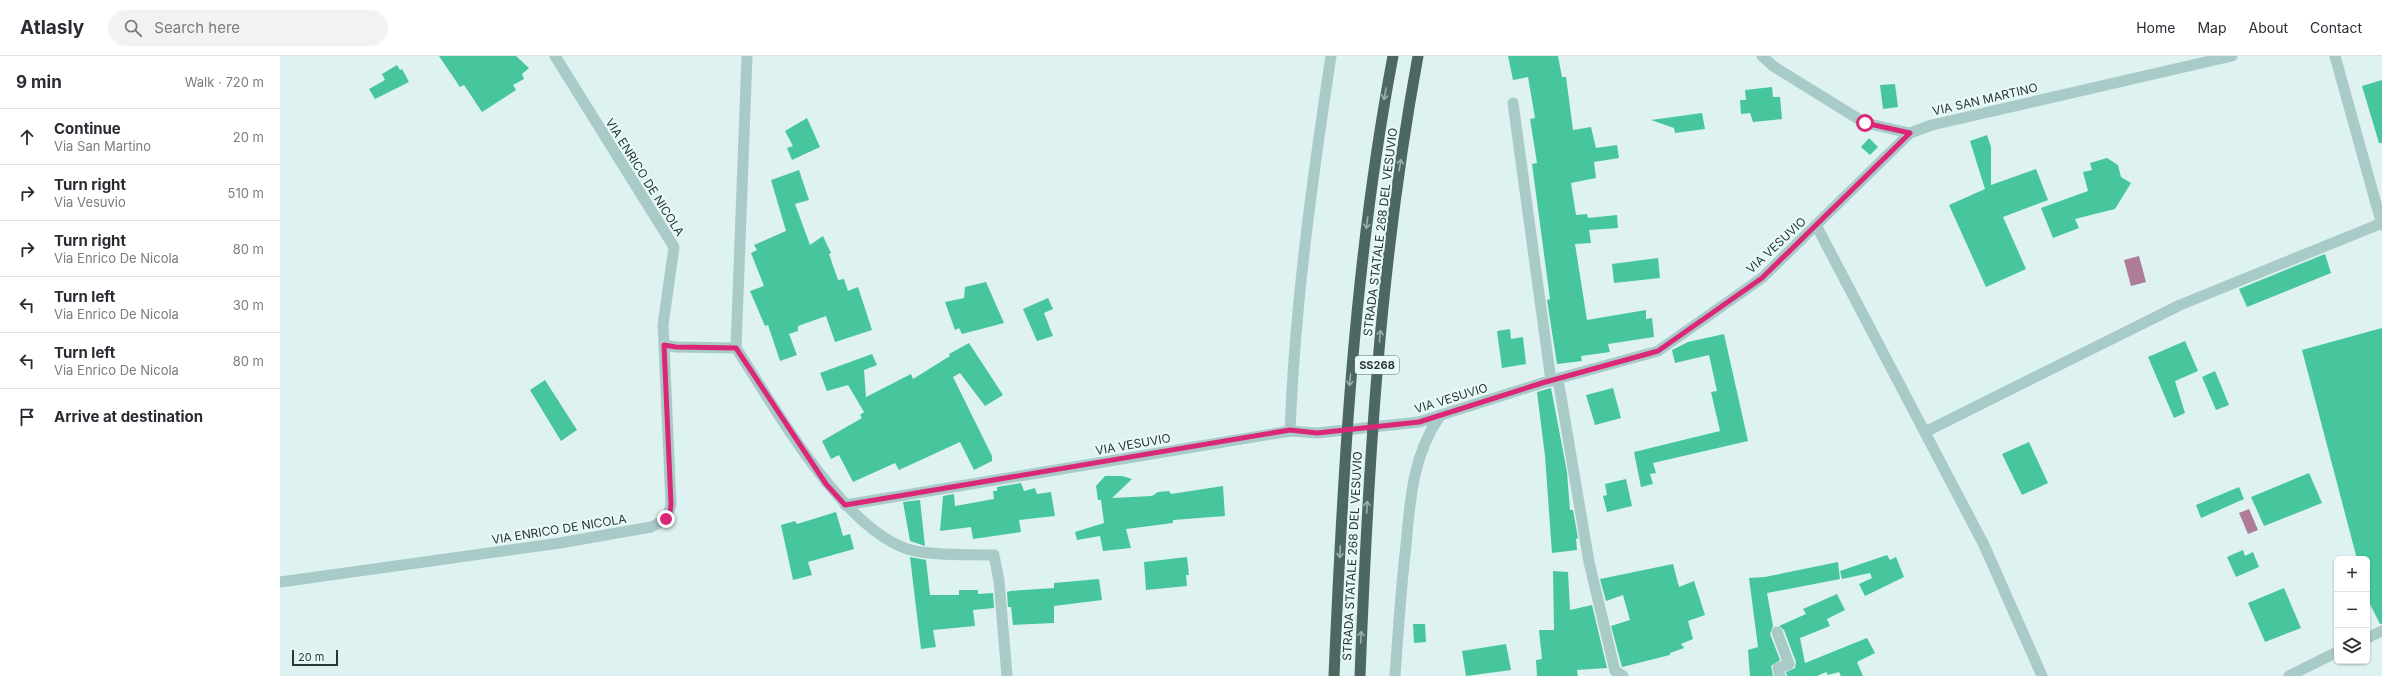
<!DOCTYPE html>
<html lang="en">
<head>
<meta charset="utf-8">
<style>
	:root { --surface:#fff; --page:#f2f2f3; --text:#2b2b33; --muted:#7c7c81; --line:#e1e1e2 }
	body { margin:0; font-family:Inter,sans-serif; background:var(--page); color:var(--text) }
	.controls { position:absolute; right:12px; bottom:12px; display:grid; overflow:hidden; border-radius:6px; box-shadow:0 1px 3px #0004 }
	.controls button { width:36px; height:36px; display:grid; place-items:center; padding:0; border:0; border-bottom:1px solid var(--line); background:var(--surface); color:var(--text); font:20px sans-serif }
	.scale { position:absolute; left:12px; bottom:10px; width:46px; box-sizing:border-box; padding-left:4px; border:2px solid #293734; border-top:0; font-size:11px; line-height:14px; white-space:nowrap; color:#293734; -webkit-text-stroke:3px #e9faf9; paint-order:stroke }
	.stop { position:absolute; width:12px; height:12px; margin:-9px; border:3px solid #db2777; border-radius:50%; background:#fff }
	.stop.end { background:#db2777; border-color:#fff; box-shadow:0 1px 4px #0008 }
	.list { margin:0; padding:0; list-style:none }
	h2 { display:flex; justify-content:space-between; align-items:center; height:52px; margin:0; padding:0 16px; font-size:17px }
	h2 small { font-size:13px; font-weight:400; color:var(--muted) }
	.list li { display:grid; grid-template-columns:26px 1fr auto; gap:12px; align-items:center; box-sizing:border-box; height:56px; padding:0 16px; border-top:1px solid var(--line) }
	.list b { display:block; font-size:15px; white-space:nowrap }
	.list p { margin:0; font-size:13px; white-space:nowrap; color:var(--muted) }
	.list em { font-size:13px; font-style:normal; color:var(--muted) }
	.icon { flex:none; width:22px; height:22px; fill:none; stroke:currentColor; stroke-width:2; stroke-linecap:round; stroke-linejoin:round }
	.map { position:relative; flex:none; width:2102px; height:620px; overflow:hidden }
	header { display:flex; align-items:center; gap:24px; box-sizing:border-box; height:56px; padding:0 20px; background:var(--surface); border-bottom:1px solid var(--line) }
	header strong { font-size:19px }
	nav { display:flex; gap:22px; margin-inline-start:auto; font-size:14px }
	.search { width:280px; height:36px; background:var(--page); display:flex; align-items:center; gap:10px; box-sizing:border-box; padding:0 14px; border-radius:22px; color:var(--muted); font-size:15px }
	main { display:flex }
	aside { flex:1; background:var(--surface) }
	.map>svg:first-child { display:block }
	.water { fill:#af7c97 }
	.building { fill:#47c69d }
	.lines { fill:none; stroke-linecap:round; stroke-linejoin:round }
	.minor { stroke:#a9cbc7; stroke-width:11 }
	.trunk { stroke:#4d6862; stroke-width:11 }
	.oneway { stroke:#9bb1ae }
	.route { stroke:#db2777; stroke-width:5 }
	.labels { text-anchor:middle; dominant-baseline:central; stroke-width:4; stroke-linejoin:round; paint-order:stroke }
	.shield { fill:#e9faf9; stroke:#63726f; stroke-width:1 }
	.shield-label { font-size:11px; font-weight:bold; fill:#293734 }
	.street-label { font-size:12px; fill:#293734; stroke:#e9faf9 }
</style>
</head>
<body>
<header>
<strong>Atlasly</strong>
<div class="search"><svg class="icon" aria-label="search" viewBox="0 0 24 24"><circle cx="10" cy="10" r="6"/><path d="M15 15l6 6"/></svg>Search here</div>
<nav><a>Home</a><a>Map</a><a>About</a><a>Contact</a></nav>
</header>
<main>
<aside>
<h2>9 min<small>Walk · 720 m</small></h2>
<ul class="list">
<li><svg class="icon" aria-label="ahead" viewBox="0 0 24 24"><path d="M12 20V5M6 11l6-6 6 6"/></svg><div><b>Continue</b><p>Via San Martino</p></div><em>20 m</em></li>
<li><svg class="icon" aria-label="right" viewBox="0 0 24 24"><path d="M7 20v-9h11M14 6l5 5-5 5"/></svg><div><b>Turn right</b><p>Via Vesuvio</p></div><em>510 m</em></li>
<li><svg class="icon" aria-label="right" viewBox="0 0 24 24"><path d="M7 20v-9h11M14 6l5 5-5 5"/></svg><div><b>Turn right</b><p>Via Enrico De Nicola</p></div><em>80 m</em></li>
<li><svg class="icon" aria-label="left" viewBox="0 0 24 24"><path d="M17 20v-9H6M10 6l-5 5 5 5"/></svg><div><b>Turn left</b><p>Via Enrico De Nicola</p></div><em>30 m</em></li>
<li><svg class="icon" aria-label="left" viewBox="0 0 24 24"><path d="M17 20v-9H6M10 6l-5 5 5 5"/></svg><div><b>Turn left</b><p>Via Enrico De Nicola</p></div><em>80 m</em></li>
<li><svg class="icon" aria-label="arrive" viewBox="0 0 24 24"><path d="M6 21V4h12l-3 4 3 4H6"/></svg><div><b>Arrive at destination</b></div></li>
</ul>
</aside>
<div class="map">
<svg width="2102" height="620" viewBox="0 0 2102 620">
	<rect width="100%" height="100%" fill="#ddf2f1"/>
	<g class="water">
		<polygon points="1859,200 1866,226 1851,230 1844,204"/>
		<polygon points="1969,453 1978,474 1968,478 1959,457"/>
	</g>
	<g class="building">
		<polygon points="159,0 236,0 249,12 242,18 244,23 233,29 236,34 202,56 184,29 180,31"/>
		<polygon points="1228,0 1278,0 1282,21 1286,21 1293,74 1311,71 1316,92 1337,89 1339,102 1314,106 1316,122 1291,127 1296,159 1307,158 1308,162 1337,159 1338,172 1309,174 1311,187 1295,188 1307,264 1366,254 1366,263 1372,262 1374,281 1328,288 1330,296 1301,300 1302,305 1277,308 1267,244 1270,243 1252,108 1257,107 1250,63 1255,62 1248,21 1233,24"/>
		<polygon points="117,9 120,14 122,13 129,26 95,43 89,33 105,24 102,18"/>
		<polygon points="2102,24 2102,87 2099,87 2082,30"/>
		<polygon points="1615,28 1618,51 1603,53 1600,29"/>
		<polygon points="1492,31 1493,41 1500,41 1502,63 1473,66 1470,57 1461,58 1460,44 1466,44 1465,34"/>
		<polygon points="1422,57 1425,73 1395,77 1394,72 1371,64"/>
		<polygon points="527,62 540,91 512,104 507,92 513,90 505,75"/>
		<polygon points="1707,79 1711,91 1711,129 1756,113 1768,144 1723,161 1746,213 1706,231 1669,149 1705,133 1690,85"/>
		<polygon points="1589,82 1598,91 1590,99 1581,91"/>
		<polygon points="1827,102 1838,109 1841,121 1851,127 1835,153 1795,163 1799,172 1773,182 1761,152 1808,135 1803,116 1812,114 1810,107"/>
		<polygon points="519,114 529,144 515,148 530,189 543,180 551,197 549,198 558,224 564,223 568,235 578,231 592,274 555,286 546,260 518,270 518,275 509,278 517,299 500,305 488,269 485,270 470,235 484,230 471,197 477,194 474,189 506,175 491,124"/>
		<polygon points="2045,198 2051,217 1967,251 1959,233"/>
		<polygon points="1378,202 1380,222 1334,227 1332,208"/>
		<polygon points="706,226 724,267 682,278 679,272 675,274 665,246 684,242 685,231"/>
		<polygon points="768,242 773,253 764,257 773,280 757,285 743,253"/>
		<polygon points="2102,272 2102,568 2100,568 2087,542 2087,503 2077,503 2022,294"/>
		<polygon points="1230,273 1231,283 1243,281 1246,308 1222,312 1217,275"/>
		<polygon points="1444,278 1468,385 1373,407 1376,417 1370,418 1373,428 1361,431 1354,396 1440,375 1431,336 1437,335 1429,299 1395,307 1392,294 1408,286"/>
		<polygon points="1905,285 1918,315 1895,325 1905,357 1894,362 1868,301"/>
		<polygon points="689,287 723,339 705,350 680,317 673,321 712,400 712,405 694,414 680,386 619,414 615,407 573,426 559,399 551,403 542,385 582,362 580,359 584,356 568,329 547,335 540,317 592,298 597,309 584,314 586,341 631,318 633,323 670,300 669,298"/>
		<polygon points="1935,315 1949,349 1936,354 1922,321"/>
		<polygon points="265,324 297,374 281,385 250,334"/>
		<polygon points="1271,332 1287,416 1290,454 1293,454 1298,482 1296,483 1297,494 1272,497 1265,400 1257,336"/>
		<polygon points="1333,332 1341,362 1315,369 1306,339"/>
		<polygon points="1749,386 1768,427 1742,439 1722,398"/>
		<polygon points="2029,417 2042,447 1984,470 1971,441"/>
		<polygon points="825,420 842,420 852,423 832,442 872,440 878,436 889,435 891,438 943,430 945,460 893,464 893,467 846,473 851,492 823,495 820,480 797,484 795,476 824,467 821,444 818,444 816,430"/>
		<polygon points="1346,423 1352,450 1327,456 1323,440 1327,439 1325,428"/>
		<polygon points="741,427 744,435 755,432 757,438 771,436 775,460 739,464 741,476 693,483 691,471 660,475 663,440 674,438 675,450 714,443 713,435 717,435 717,431"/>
		<polygon points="1959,431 1964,443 1921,462 1916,449"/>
		<polygon points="640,444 645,490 630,485 623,446"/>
		<polygon points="556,456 563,480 570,478 574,493 528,506 532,519 513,524 501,469 515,465 517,468"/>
		<polygon points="1963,494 1965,500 1973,496 1979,511 1956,521 1947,501"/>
		<polygon points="1607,499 1610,504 1616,501 1624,521 1585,540 1579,528 1592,522 1590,517 1562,523 1560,515"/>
		<polygon points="630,501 646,504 650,539 679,539 679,534 698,534 698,538 713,537 714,552 693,554 695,570 653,574 656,591 641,593"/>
		<polygon points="907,501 909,519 906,519 907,530 866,534 864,506"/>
		<polygon points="1558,506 1560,523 1487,537 1493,570 1490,578 1500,604 1491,610 1493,620 1470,620 1468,594 1478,591 1469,522 1485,521"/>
		<polygon points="1393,508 1399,531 1414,525 1425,559 1408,565 1413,583 1401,588 1404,592 1390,597 1390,599 1342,611 1331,570 1350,564 1343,539 1326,545 1320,523"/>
		<polygon points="1273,515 1288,516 1290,554 1312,549 1327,612 1297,614 1298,620 1257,620 1256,604 1262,603 1259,574 1274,574"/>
		<polygon points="819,523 822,544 774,550 774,567 733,569 731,551 728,551 727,536 730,535 774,532 774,527"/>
		<polygon points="2004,532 2021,572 1985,586 1968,547"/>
		<polygon points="1557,538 1565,554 1547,563 1550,570 1520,582 1525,607 1587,582 1595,597 1577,606 1583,620 1561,620 1559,616 1548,619 1546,616 1537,620 1507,620 1506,616 1515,612 1516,606 1504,574 1499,570 1526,558 1523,553"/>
		<polygon points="1133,568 1145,568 1146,586 1134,587"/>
		<polygon points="1226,588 1231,614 1186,620 1182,595"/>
	</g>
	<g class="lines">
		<g class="minor">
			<path d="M275,0L394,191L383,269L384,289L396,291L456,292C493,348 566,481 635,495C658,500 691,498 714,499L719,525L727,620"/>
			<polyline points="1482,0 1493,10 1585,67 1630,77 1652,69 1952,0"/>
			<polyline points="2055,0 2102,169"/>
			<polyline points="1233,47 1271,325"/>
			<polyline points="1536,169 1704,489 1762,620"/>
			<polyline points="456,292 467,0"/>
			<polyline points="1278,323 1309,506 1335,615 1343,620"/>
			<path d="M1010,375C1015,248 1032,125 1051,0"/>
			<polyline points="1645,376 1900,249 2102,167"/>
			<polyline points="565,449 1010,375 1037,377 1139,366 1262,327 1378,295 1482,222 1630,77"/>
			<path d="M0,526L280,487L371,471C383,466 389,461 391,448L384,289"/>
			<polyline points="1497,576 1509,608 1498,612 1500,620"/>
			<polyline points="2087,582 2102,575"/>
			<path d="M1115,620C1118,576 1121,532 1126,489C1130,444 1133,398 1160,360"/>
			<polyline points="2009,620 2057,596"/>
		</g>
		<g class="trunk">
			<path d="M1054,620C1063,412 1074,205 1113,0"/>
			<path d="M1080,620C1088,412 1100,205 1138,0"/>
		</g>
	</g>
	<defs><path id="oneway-shaft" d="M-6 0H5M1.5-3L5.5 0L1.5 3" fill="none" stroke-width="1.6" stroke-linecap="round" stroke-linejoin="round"/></defs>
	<g class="oneway">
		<use href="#oneway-shaft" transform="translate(1105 38) rotate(101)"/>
		<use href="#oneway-shaft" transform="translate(1120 109) rotate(-81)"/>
		<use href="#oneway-shaft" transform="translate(1087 167) rotate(97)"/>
		<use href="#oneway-shaft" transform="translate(1100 280) rotate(-85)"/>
		<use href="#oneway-shaft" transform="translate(1070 324) rotate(95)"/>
		<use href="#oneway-shaft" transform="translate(1087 451) rotate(-87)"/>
		<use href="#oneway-shaft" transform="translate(1060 496) rotate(93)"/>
		<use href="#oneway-shaft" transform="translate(1081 581) rotate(-87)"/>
	</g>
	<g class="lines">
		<polyline class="route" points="386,463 390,457 391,448 384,289 396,291 456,292 546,428 565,449 1010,374 1037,377 1139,366 1262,327 1378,295 1482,222 1630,77 1585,67"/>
	</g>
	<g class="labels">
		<rect class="shield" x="1075" y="300" width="44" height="18" rx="3"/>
		<g class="shield-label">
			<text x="1097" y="309">SS268</text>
		</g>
		<g class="street-label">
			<text transform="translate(1705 43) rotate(-13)">VIA SAN MARTINO</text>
			<text transform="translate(365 121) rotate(58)">VIA ENRICO DE NICOLA</text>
			<text transform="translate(1100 176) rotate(-83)">STRADA STATALE 268 DEL VESUVIO</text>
			<text transform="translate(1496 189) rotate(-43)">VIA VESUVIO</text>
			<text transform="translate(1171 342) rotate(-17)">VIA VESUVIO</text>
			<text transform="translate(853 388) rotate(-10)">VIA VESUVIO</text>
			<text transform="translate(279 473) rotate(-9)">VIA ENRICO DE NICOLA</text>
			<text transform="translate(1072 500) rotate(-87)">STRADA STATALE 268 DEL VESUVIO</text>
		</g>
	</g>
</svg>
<div class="controls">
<button>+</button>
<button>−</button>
<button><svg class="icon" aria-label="layers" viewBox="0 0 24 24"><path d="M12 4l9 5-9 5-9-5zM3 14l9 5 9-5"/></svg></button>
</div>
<div class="scale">20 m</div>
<div class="stop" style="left:1585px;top:67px"></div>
<div class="stop end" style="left:386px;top:463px"></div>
</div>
</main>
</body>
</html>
